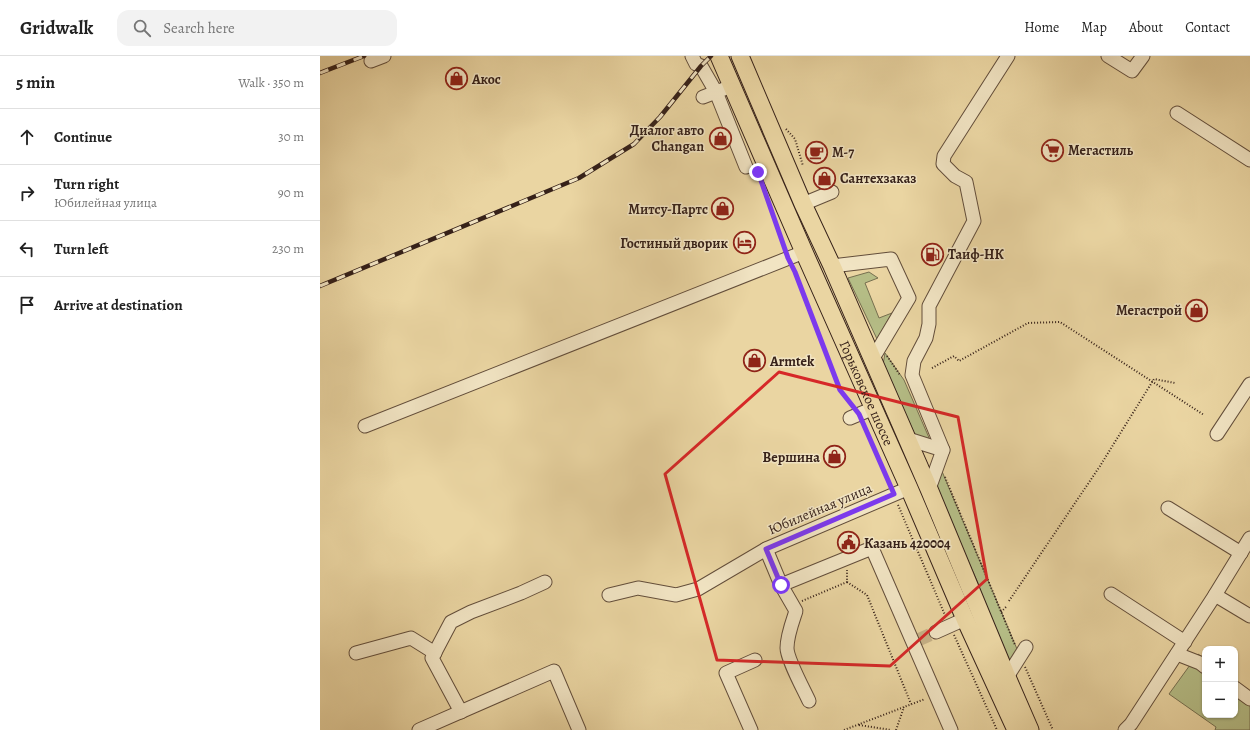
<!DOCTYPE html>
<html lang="en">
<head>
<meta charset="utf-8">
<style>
	:root { --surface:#fff; --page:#f2f2f2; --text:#222; --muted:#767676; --line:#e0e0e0 }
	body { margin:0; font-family:Alegreya,serif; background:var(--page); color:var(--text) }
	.controls { position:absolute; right:12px; bottom:12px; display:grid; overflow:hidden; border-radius:8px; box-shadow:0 1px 3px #0004 }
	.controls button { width:36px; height:36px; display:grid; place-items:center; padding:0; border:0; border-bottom:1px solid var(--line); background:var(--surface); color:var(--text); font:20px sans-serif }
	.stop { position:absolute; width:12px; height:12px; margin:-9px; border:3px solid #7c3aed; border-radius:50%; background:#fff }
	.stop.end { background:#7c3aed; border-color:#fff; box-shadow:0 1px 4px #0008 }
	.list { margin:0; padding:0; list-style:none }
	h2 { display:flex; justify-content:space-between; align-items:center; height:52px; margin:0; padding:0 16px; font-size:17px }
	h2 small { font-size:13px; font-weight:400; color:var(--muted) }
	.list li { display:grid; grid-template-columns:26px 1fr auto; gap:12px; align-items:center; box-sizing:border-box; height:56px; padding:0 16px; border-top:1px solid var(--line) }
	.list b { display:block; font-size:15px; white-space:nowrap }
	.list p { margin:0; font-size:13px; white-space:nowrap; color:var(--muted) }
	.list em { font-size:13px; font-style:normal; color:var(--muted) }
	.icon { flex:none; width:22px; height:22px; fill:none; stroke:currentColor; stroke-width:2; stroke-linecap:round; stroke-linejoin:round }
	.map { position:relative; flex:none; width:930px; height:674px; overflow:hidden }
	header { display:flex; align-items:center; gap:24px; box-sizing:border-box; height:56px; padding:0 20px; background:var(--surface); border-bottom:1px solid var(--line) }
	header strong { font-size:19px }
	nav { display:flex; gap:22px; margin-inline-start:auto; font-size:14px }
	.search { width:280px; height:36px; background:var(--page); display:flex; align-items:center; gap:10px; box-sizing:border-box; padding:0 14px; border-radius:12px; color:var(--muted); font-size:15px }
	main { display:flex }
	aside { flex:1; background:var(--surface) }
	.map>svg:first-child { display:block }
	.green { fill:#b5bd86; stroke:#766f50 }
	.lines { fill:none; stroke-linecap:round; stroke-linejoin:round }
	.minor-tunnel { stroke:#c6b187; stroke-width:13; stroke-dasharray:13 6; stroke-linecap:butt }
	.minor-casing { stroke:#634e3b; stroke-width:15 }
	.major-casing { stroke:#362119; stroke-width:19 }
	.path { stroke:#362119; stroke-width:2; stroke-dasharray:1 2; stroke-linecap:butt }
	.minor { stroke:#f1e4c3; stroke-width:13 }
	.major { stroke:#ead5a2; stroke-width:17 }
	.rail-casing { stroke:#362119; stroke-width:4.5 }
	.rail { stroke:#f1e4c3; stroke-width:3; stroke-dasharray:9; stroke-linecap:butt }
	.route { stroke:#7c3aed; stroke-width:5 }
	.marked { fill:none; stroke:#d62828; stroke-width:3; stroke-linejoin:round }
	.labels { text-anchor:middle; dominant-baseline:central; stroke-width:3; stroke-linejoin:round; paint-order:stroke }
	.poi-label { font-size:14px; font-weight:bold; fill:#362119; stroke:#f1e4c3; text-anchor:start }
	.street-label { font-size:14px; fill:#362119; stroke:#f1e4c3 }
</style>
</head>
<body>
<header>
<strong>Gridwalk</strong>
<div class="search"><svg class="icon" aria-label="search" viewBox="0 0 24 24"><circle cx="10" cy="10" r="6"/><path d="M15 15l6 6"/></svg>Search here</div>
<nav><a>Home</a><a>Map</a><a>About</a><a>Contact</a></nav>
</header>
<main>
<aside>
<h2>5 min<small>Walk · 350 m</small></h2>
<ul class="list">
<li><svg class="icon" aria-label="ahead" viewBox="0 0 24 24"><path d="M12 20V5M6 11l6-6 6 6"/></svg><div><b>Continue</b></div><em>30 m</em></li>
<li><svg class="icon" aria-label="right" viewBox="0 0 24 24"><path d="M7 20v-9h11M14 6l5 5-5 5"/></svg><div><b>Turn right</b><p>Юбилейная улица</p></div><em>90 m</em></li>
<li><svg class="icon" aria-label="left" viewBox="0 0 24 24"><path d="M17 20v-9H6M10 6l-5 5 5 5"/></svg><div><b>Turn left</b></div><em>230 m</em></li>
<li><svg class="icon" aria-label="arrive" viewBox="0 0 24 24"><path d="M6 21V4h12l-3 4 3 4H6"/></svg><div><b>Arrive at destination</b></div></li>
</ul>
</aside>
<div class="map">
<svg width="930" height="674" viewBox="0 0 930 674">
	<rect width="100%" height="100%" fill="#ead5a2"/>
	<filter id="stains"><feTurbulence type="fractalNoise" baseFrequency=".005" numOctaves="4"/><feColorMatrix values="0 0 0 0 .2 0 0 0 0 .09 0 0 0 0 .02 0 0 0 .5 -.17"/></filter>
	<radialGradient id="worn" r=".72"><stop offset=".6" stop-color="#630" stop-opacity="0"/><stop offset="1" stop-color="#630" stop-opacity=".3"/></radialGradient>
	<g class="green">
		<polygon points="549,216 558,222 545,227 559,262 572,257 557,283 528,222"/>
		<polygon points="565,297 584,324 610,384 596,381 563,309"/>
		<polygon points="621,413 697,593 688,607 658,536 658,527 614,429"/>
		<polygon points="878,598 885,603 885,659 915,659 915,626 930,637 930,674 895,674 896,671 849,638"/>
	</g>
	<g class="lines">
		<polyline class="minor-tunnel" points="598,584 616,576"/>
		<defs>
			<g id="minor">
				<polyline points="372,0 376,8 381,10 396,36 426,111"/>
				<polyline points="788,0 812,15 823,0"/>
				<polyline points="51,5 64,0"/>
				<polyline points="383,41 404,33"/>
				<polyline points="857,57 930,104"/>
				<polyline points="483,148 512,136"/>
				<polyline points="512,210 571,203 589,242 552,304"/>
				<polyline points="530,362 554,352"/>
				<polyline points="45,370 484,196"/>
				<polyline points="897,378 930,328"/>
				<polyline points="588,383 623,394"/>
				<polyline points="609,433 623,394 592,319 594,305 606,282 609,268 609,250 654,165 646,126 635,120 623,108 624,100 688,0"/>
				<polyline points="848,452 921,497"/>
				<polyline points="446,493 461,529 552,492 631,674"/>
				<path d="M461,529L476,555C472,567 467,580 467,592C467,603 484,634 489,645"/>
				<polyline points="791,538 865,586"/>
				<polyline points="289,539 318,532 356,539 378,533 446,493 589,432"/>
				<polyline points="895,539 930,560"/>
				<polyline points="616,576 645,563"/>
				<polyline points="36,597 91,582 115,597"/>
				<polyline points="857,598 880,607 885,611"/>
				<polyline points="687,621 706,591"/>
				<polyline points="915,632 930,643"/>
				<polyline points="141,656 112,602 131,566 151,556 201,537 225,526"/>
				<polyline points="99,674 234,615 259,674"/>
				<polyline points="431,674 406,617 435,604"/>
				<polyline points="805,674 811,668 895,539 930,482"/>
			</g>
			<g id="major">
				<path id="s1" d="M399,0L484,196L589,432L645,563L696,674"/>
				<polyline points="420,0 483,148 512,210 609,433 687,621 710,674"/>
			</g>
		</defs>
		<use href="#minor" class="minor-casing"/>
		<use href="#major" class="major-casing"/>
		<g class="path">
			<polyline points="466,73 475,83 483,110"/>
			<polyline points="454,164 464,192"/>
			<polyline points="473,212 520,334 532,349"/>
			<polyline points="567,300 580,319"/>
			<polyline points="612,312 634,300 639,305 708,267 740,266 884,359"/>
			<polyline points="544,368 569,428"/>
			<polyline points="625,421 695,589"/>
			<polyline points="578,449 625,559"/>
			<polyline points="527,526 547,539 591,648"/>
			<polyline points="482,545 527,526 527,514"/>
			<polyline points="689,545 780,410 834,323 855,327"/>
			<polyline points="681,556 686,551"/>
			<polyline points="634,579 677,674"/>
			<polyline points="705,611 733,674"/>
			<polyline points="539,669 571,674"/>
			<polyline points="524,674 605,643"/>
			<polyline points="576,674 584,651"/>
		</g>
		<use href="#minor" class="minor"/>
		<use href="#major" class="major"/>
		<defs>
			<g id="rail">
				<polyline points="0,17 44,0"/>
				<polyline points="0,230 259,122 314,88 340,61 381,10 391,0"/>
			</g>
		</defs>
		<use href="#rail" class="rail-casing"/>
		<use href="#rail" class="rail"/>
	</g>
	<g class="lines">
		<polyline class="route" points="438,116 468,202 475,216 520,334 539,358 574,438 446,493 461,529"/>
	</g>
	<path class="marked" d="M459,316L638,361L667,523L570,610L397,604L345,418Z"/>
	<defs>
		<symbol id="shop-ring" viewBox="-11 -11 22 22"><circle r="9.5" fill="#f1e4c3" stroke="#8f2418" stroke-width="1.5"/><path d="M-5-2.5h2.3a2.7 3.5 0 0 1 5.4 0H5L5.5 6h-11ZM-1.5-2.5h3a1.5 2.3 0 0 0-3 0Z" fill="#8f2418"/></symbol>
		<symbol id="supermarket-ring" viewBox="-11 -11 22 22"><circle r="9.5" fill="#f1e4c3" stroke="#8f2418" stroke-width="1.5"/><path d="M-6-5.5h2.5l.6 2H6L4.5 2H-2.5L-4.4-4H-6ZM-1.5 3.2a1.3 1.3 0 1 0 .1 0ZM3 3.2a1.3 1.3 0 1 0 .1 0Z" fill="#8f2418"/></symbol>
		<symbol id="cafe-ring" viewBox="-11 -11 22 22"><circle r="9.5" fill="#f1e4c3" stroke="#8f2418" stroke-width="1.5"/><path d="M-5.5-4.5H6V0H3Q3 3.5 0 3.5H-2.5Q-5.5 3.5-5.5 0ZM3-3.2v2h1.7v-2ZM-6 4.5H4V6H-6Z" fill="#8f2418"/></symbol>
		<symbol id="hotel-ring" viewBox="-11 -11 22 22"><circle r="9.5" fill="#f1e4c3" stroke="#8f2418" stroke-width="1.5"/><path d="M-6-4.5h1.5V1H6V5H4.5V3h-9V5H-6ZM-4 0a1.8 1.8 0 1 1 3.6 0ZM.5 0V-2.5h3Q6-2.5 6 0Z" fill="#8f2418"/></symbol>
		<symbol id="fuel-ring" viewBox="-11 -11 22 22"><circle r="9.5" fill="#f1e4c3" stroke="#8f2418" stroke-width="1.5"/><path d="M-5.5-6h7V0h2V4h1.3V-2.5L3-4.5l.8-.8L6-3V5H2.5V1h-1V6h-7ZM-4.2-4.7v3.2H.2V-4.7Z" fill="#8f2418"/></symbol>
		<symbol id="civic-ring" viewBox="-11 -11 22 22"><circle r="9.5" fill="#f1e4c3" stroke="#8f2418" stroke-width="1.5"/><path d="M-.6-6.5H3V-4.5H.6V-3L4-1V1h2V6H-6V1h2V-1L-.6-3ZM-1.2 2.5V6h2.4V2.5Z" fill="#8f2418"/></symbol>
	</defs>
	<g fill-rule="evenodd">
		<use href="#shop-ring" x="124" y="10" width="25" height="25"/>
		<use href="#shop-ring" x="388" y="70" width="25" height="25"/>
		<use href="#supermarket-ring" x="720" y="82" width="25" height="25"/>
		<use href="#cafe-ring" x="484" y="84" width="25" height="25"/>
		<use href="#shop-ring" x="492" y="110" width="25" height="25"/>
		<use href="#shop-ring" x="390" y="140" width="25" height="25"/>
		<use href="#hotel-ring" x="412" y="174" width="25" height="25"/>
		<use href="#fuel-ring" x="600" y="186" width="25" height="25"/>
		<use href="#shop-ring" x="864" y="242" width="25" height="25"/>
		<use href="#shop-ring" x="422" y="292" width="25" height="25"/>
		<use href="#shop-ring" x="502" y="388" width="25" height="25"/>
		<use href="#civic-ring" x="516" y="474" width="25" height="25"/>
	</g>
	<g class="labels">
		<g class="poi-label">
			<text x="152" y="23">Акос</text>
			<text x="384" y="74" text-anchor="end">Диалог авто<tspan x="384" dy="16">Changan</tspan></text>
			<text x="748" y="94">Мегастиль</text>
			<text x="512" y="96">M-7</text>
			<text x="520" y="122">Сантехзаказ</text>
			<text x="388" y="153" text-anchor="end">Митсу-Партс</text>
			<text x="408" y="187" text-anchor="end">Гостиный дворик</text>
			<text x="628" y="198">Таиф-НК</text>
			<text x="862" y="254" text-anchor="end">Мегастрой</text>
			<text x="450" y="305">Armtek</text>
			<text x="500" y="401" text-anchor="end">Вершина</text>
			<text x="544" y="487">Казань 420004</text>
		</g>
		<g class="street-label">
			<text stroke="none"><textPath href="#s1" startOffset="368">Горьковское шоссе</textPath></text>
			<text transform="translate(500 453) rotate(-23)">Юбилейная улица</text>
		</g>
	</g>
	<rect width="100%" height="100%" filter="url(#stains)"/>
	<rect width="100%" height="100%" fill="url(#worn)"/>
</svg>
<div class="controls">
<button>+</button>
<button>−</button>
</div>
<div class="stop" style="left:461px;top:529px"></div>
<div class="stop end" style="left:438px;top:116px"></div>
</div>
</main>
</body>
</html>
